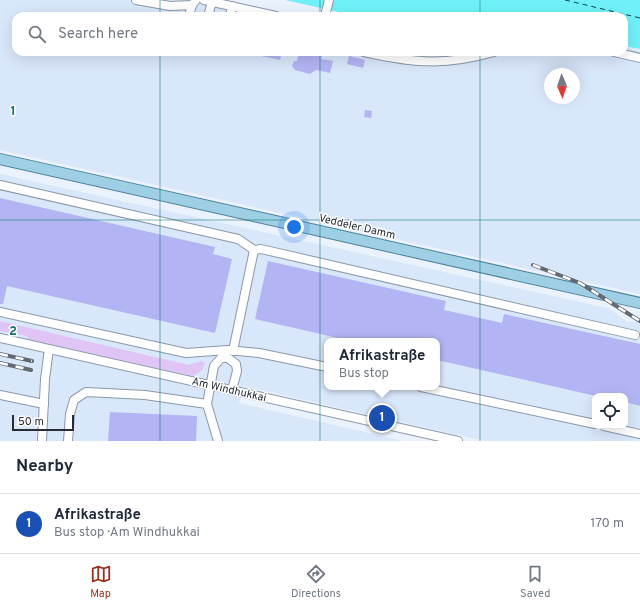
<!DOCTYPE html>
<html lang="en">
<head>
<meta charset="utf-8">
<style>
	:root { --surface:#fff; --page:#f2f2f3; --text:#1f2937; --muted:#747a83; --line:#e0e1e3; --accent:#9a311d }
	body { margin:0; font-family:Overpass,sans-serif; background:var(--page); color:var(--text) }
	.controls { position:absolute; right:12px; bottom:12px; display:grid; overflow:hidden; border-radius:8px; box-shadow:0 4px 16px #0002 }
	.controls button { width:36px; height:36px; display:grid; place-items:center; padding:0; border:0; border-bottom:1px solid var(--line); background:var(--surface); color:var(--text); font:20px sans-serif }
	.compass { position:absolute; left:544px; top:68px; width:36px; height:36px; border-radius:50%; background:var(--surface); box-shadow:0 4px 16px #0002; rotate:178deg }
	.scale { position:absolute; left:12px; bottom:10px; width:62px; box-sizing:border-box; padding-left:4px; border:2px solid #282d34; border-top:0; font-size:11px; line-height:14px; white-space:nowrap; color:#282d34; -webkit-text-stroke:3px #fff; paint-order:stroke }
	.you { position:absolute; left:294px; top:227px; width:14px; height:14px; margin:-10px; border:3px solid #fff; border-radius:50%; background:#1a73e8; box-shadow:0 0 0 6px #1a73e833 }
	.badge { display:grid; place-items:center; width:26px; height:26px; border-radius:50%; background:var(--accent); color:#fff; font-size:13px; font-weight:700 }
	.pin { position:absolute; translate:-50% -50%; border:2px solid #fff; box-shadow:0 1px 4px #0006 }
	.popup { position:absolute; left:324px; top:338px; width:116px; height:52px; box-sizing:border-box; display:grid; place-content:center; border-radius:8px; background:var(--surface); filter:drop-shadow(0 1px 3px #0005); font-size:13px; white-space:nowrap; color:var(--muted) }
	.popup b { font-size:15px; color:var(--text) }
	.popup::after { content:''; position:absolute; left:50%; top:100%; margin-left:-8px; border:8px solid transparent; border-top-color:var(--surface) }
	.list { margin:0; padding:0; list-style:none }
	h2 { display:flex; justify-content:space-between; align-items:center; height:52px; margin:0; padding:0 16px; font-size:17px }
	h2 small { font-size:13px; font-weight:400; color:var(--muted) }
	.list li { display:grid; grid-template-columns:26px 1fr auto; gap:12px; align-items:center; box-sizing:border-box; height:60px; padding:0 16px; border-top:1px solid var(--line) }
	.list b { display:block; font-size:15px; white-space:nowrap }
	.list p { margin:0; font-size:13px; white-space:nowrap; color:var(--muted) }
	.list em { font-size:13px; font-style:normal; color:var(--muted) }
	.icon { flex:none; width:22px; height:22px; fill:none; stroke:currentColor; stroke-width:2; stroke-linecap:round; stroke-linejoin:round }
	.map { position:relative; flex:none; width:640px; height:441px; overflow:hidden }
	.search { position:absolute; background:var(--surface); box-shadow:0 4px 16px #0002; left:12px; right:12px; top:12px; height:44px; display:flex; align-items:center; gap:10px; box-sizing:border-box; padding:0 14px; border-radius:12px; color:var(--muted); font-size:15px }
	.sheet { height:112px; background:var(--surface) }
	nav { display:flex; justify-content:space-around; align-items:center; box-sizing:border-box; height:56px; border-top:1px solid var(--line); background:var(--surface); font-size:11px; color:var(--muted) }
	nav a { display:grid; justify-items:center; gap:2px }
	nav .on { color:var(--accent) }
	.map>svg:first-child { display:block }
	.built { fill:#d9e7fb; fill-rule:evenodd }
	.green { fill:#e1c4f6 }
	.water { fill:#70f1f9 }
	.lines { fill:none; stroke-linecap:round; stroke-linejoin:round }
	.ferry { stroke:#084649; stroke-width:1; stroke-dasharray:5 4; stroke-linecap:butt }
	.building { fill:#b3b4f4 }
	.minor-casing { stroke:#8c98a9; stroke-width:10 }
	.major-casing { stroke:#4c829b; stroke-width:12 }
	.minor { stroke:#fff; stroke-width:8 }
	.major { stroke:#9fcfe4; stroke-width:10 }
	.rail-casing { stroke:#636971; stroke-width:4 }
	.rail { stroke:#fff; stroke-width:2.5; stroke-dasharray:8; stroke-linecap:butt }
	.grid { fill:none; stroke:#0f766e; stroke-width:1; stroke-opacity:0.55 }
	.labels { text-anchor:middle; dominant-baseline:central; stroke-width:3; stroke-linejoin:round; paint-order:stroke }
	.street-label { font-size:11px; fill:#282d34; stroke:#fff }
	.grid-label { font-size:13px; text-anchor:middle; font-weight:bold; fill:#0f766e; stroke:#fff; stroke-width:3; stroke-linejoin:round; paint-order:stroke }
</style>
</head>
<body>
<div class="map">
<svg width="640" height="441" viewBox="0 0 640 441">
	<rect width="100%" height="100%" fill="#eaf2fd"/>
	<g class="built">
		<path d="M0,0H212L283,16H16V52H624V47L640,51V294L0,150ZM550,74H574V98H550Z"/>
		<path d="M0,174L603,307L610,309L627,322L635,321L638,315L640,317V441H485L243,386L239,403L403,441H0ZM327,341H437V387H327ZM595,396H625V426H595Z"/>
	</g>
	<polygon class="green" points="0,321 189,365 201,361 205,363 202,370 193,376 28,339 27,336 0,331"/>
	<polygon class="water" points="285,0 640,0 640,49 624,46 624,16 357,16"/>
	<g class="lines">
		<polyline class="ferry" points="565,0 640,18"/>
	</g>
	<g class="building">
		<polygon points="256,52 282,52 280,60 256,55"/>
		<polygon points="312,52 323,52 321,59 333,61 330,73 316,70 310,74 295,70 292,66 294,61 297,61 299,53 311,56"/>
		<polygon points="349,56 365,60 363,68 347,64"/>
		<polygon points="365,110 372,111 371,118 364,117"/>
		<polygon points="0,198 215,247 213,254 232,259 215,333 7,286 3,304 0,304"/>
		<polygon points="268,261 446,301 444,310 502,323 504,314 640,344 640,406 625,402 625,396 596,396 437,360 437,341 351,341 255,319"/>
		<polygon points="110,412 197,416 196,441 108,441"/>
	</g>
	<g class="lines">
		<defs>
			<g id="minor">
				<polyline points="136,0 170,6 192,5"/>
				<polyline points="204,0 276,16"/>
				<polyline points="189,16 192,5 196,0"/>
				<polyline points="208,16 212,2"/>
				<polyline points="230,16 232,6"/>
				<polyline points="325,16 329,0"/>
				<path d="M364,52C413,63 445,66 494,52"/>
				<polyline points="614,52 640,58"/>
				<polyline points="0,185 238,239 254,250"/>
				<polyline points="0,312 186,353 228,350 259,353 327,367"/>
				<polyline points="0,338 458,441"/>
				<polyline points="233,351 254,250 261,249 635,335"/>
				<polyline points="421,387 595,424"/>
				<polyline points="0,395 44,404"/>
				<polyline points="604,426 640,434"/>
				<polyline points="42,441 45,379 49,349"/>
				<polyline points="68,441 70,414 74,400 86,392 145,395 207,404"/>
				<polyline points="218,441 207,404 214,366 221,358 228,358 236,364 237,371 232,390"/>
			</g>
			<polyline id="major" points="0,159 640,303"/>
		</defs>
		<use href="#minor" class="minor-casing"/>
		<use href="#major" class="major-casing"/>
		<use href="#minor" class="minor"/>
		<use href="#major" class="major"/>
		<defs>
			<g id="rail">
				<polyline points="533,265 580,283 640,321"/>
				<polyline points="0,354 32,361"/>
				<polyline points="0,363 31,370"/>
			</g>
		</defs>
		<use href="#rail" class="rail-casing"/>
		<use href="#rail" class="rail"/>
	</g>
	<path class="grid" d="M160,0V16M320,0V16M480,0V16M160,52V441M320,52V441M480,52V441M0,220H640"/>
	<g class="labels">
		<g class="street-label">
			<text transform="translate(357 227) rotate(13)">Veddeler Damm</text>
			<text transform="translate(229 390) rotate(13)">Am Windhukkai</text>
		</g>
	</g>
	<g class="grid-label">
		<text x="13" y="115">1</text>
		<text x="13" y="335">2</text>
	</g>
</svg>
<div class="controls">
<button><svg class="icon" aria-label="locate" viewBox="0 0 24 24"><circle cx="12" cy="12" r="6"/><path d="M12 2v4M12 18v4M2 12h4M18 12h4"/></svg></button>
</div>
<svg class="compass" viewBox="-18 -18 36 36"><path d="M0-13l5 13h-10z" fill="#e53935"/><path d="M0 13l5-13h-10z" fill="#747a83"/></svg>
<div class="scale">50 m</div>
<div class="you"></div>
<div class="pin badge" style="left:382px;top:418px;background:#1a4fb4">1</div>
<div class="popup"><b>Afrikastraße</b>Bus stop</div>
<div class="search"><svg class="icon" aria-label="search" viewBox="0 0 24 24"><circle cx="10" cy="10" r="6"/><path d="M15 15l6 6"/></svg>Search here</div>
</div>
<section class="sheet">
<h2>Nearby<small></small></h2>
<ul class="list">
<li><span class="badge" style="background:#1a4fb4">1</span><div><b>Afrikastraße</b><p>Bus stop · Am Windhukkai</p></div><em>170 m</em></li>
</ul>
</section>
<nav>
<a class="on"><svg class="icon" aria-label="map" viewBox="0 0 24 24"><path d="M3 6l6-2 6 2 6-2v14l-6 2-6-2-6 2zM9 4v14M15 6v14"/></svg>Map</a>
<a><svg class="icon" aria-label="directions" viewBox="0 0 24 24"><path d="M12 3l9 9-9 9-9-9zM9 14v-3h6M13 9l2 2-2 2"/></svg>Directions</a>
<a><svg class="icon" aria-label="saved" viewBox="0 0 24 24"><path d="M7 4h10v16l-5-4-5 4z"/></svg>Saved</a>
</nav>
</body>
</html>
